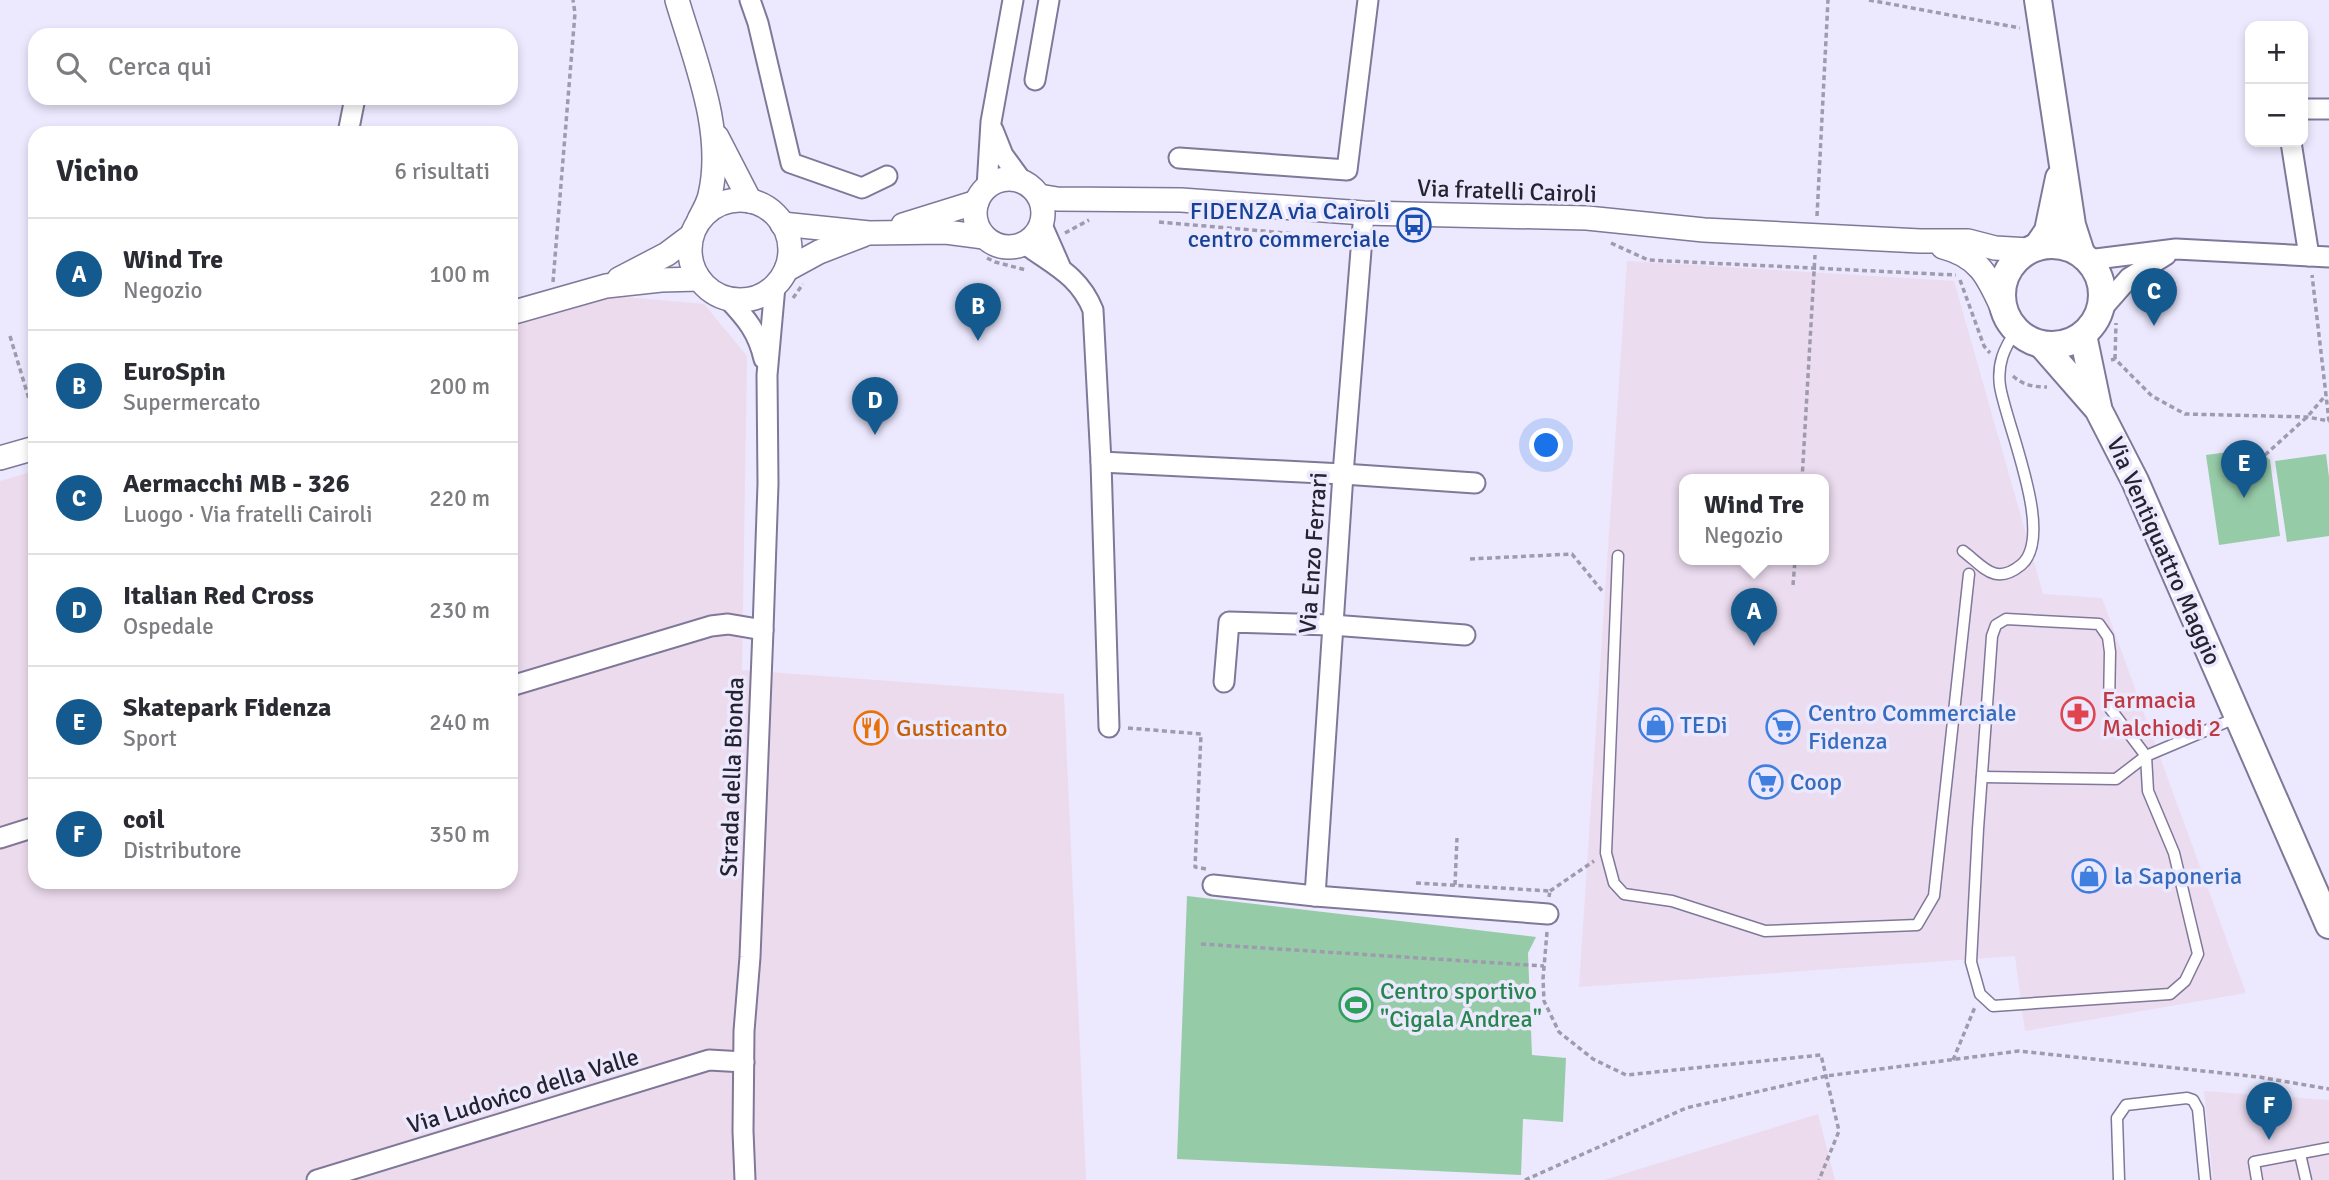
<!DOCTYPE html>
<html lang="it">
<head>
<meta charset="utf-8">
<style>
	:root { --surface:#fff; --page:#f2f2f3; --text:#2b2b33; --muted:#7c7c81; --line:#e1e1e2; --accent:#145a8e }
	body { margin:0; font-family:Signika,sans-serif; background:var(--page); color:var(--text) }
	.controls { position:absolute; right:21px; top:21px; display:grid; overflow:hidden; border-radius:14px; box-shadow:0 4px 10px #0003 }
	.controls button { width:63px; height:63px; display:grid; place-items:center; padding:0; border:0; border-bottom:2px solid var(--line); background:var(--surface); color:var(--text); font:35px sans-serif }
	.you { position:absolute; left:1547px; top:446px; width:24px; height:24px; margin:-18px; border:5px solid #fff; border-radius:50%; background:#1a73e8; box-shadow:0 0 0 10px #1a73e833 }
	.badge { display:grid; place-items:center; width:46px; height:46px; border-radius:50%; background:var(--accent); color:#fff; font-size:23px; font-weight:700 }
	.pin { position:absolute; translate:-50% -58px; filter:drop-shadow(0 2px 4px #0008) }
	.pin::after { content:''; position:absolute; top:37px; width:24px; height:21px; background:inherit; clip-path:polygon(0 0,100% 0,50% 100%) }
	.popup { position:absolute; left:1679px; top:474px; width:150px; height:91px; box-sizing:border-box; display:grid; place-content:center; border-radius:14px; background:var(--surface); filter:drop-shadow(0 2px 5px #0005); font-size:23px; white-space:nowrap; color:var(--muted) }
	.popup b { font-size:26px; color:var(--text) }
	.popup::after { content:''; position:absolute; left:50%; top:100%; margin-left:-14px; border:14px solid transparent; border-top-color:var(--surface) }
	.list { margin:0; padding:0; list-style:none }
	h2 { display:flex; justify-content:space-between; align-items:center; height:91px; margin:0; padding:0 28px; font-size:30px }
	h2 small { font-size:23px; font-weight:400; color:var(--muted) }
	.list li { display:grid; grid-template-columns:46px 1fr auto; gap:21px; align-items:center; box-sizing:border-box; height:112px; padding:0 28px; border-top:2px solid var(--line) }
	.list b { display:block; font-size:26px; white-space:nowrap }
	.list p { margin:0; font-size:23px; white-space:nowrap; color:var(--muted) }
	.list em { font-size:23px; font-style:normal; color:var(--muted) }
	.icon { flex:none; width:38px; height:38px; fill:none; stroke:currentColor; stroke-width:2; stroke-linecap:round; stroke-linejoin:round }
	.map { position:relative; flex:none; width:2329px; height:1180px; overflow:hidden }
	.search { position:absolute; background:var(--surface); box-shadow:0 4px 10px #0003; left:28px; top:28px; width:490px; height:77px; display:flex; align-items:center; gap:18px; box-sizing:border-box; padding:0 24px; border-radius:21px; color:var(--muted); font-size:26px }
	.panel { position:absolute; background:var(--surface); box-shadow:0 4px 10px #0003; left:28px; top:126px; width:490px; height:763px; border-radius:21px }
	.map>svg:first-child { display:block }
	.commercial { fill:#ebdcef; fill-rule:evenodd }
	.industrial { fill:#ecdbed }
	.green { fill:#96cba8 }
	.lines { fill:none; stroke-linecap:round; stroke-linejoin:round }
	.service-casing { stroke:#7f7899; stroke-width:13 }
	.minor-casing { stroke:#7f7899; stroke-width:23 }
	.tertiary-casing { stroke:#7f7899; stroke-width:26 }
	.secondary-casing { stroke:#7f7899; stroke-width:30 }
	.path { stroke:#9f9bae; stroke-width:3.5; stroke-dasharray:5 3.5; stroke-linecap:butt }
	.service { stroke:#fff; stroke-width:10 }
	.minor { stroke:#fff; stroke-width:19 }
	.tertiary { stroke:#fff; stroke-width:23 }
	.secondary { stroke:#fff; stroke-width:26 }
	.labels { text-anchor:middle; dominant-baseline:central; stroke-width:7; stroke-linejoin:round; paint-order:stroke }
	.street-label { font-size:24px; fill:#262330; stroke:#ece8fe }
	.transit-label { font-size:24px; fill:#164399; stroke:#ece8fe; text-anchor:end }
	.health-label { font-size:24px; fill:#be3a42; stroke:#ece8fe; text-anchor:start }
	.shop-label { font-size:24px; fill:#366cbe; stroke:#ece8fe; text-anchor:start }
	.food-label { font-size:24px; fill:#c56008; stroke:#ece8fe; text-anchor:start }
	.leisure-label { font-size:24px; fill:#27864d; stroke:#ece8fe; text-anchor:start }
</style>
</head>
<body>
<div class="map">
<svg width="2329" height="1180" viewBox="0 0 2329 1180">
	<rect width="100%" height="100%" fill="#ece8fe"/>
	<g class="commercial">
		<path d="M1627,261L1954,281L2043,594L2102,598L2246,993L2025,1031L2015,956L1579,987ZM1684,480H1824V560H1684Z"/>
		<polygon points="2204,1091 2329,1100 2329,1180 2213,1180"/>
	</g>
	<g class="industrial">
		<polygon points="613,296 704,304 747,356 742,670 1064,694 1086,1180 0,1180 0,481 35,471 35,882 511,882 511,327"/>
		<polygon points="1818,1114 1835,1180 1604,1180"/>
	</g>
	<g class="green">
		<polygon points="2258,448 2270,460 2280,536 2219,545 2206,455"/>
		<polygon points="2326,454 2329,477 2329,536 2287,542 2275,461"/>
		<polygon points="1187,896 1536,937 1528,953 1532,1055 1566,1058 1563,1122 1523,1119 1521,1175 1177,1159"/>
	</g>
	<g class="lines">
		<defs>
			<g id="service">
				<path d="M1963,551C1984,567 1995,586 2021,565C2056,536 2006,425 2000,386C1997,364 2004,348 2016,331"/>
				<polyline points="1618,556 1606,853 1614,883 1624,894 1672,901 1765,931 1917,925 1934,896 1969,574"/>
				<polygon points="2006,619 2099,624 2108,637 2110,652 2109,707 2146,756 2148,791 2174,853 2198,954 2185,981 2170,994 1993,1006 1980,994 1971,962 1978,829 1992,636 1996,625"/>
				<polyline points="1982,777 2116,779 2146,756 2238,717"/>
				<polyline points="2300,1154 2306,1180"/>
				<polyline points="2119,1180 2117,1118 2126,1105 2187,1098 2193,1100 2198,1109 2205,1180"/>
				<polyline points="2257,1180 2254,1162 2329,1148"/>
			</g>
			<g id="minor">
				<polyline points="750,0 758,23 791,163 862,188 887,176"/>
				<polyline points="1035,80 1049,0"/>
				<polyline points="2303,109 2329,109"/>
				<polyline points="993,130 1003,155 1022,181"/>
				<polyline points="348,133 355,98"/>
				<polyline points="2291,142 2309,256"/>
				<polyline points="1179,158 1347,170 1368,0"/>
				<polyline points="987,187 991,122 1013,0"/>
				<polyline points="1042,225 1060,266"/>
				<path d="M1025,244C1053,265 1079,275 1093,310L1101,462L1109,727"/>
				<polyline points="2088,260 2176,249 2329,257"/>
				<path d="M728,299C746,318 758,332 764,359"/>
				<polyline points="2100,311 2129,278 2166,255"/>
				<polyline points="1101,462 1343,474 1475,483"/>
				<polyline points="1224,682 1229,622 1332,625 1465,635"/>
				<polyline points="511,686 711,626 728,624 763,630"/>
				<polyline points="0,838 35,827"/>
				<polyline points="1213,885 1315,896 1548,914"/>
				<polyline points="1315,896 1343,474 1364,213"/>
				<polyline points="317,1180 709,1060 744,1062"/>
				<polyline points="745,1180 743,1131 744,1031 750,957 763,630 768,484 767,375 775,286"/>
			</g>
			<g id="tertiary">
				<path d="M677,0C695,61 725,131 710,195C708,204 703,212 699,220"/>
				<polyline points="717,137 750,201"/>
				<circle cx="1009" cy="213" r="34"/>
				<polyline points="1039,196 1057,199 1181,200 1364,213 1587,218 1704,230 1920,241 1968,241 1995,248 2029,250"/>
				<circle cx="740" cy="250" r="50"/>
				<polyline points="782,224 869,233 946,232 984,237"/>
				<polyline points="903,225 977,202"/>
				<path d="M1943,247C1983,257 1990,282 2006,316"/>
				<polyline points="786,270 819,252 863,235"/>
				<polyline points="619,279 667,254 691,236"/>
				<polyline points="511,313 606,286 661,280 699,279"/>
				<polyline points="0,458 35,448"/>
			</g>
			<g id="secondary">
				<polyline points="2038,0 2072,225 2081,253"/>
				<circle cx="2052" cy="295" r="50"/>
				<polyline points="2037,247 2048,231 2059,178"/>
				<polyline points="2083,335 2098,407"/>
				<polyline points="2042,345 2098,409 2135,481 2329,925"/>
			</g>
		</defs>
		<use href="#service" class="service-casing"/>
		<use href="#minor" class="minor-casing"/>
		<use href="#tertiary" class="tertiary-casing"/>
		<use href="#secondary" class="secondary-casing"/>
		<g class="path">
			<polyline points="1869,0 2020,28"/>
			<polyline points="1817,216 1828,0"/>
			<polyline points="1159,222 1343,238"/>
			<polyline points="1065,233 1089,220"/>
			<polyline points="1611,243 1648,260 1956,275"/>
			<polyline points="987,258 995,262 1026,270"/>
			<polyline points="1960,280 1984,346 1990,353"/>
			<polyline points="553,282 575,13 573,0"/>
			<polyline points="793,298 803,284"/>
			<polyline points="10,336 35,419"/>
			<polyline points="2115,359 2116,323"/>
			<polyline points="2111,360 2115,359 2152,396 2185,414 2307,417 2329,421 2312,275"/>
			<path d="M2013,376C2023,385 2033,387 2047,387"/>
			<polyline points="2265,455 2307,417 2326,395"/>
			<polyline points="1802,480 1815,255"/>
			<polyline points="1470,559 1572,554 1603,592"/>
			<polyline points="1793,585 1795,560"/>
			<polyline points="1128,728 1201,734 1195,867 1206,869"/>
			<polyline points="1416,883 1550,891 1549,897"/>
			<polyline points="1455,885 1457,838"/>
			<polyline points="1550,891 1594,861"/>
			<polyline points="1547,932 1543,979 1544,1001 1559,1032 1593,1059 1626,1075 1821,1055 1839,1131 1819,1180"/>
			<polyline points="1201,944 1544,966"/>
			<polyline points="1953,1060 1975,1007"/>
			<polyline points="1525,1180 1686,1108 1826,1076 2019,1051 2259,1077 2329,1089"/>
		</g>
		<use href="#service" class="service"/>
		<use href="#minor" class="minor"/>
		<use href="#tertiary" class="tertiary"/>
		<use href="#secondary" class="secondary"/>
	</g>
	<defs>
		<symbol id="bus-ring" viewBox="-11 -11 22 22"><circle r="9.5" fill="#ece8fe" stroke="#1a4fb4" stroke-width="1.5"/><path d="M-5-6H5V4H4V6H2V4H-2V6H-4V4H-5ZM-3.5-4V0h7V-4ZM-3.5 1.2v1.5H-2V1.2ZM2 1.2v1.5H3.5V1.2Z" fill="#1a4fb4"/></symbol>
		<symbol id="pharmacy-ring" viewBox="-11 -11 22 22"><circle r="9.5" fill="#ece8fe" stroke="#e0444e" stroke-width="1.5"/><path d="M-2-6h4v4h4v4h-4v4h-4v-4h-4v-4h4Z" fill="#e0444e"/></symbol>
		<symbol id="shop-ring" viewBox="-11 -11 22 22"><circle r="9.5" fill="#ece8fe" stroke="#3f7fe0" stroke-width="1.5"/><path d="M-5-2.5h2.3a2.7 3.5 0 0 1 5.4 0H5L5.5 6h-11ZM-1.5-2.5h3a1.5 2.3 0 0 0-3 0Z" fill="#3f7fe0"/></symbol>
		<symbol id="supermarket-ring" viewBox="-11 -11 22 22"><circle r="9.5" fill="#ece8fe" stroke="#3f7fe0" stroke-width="1.5"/><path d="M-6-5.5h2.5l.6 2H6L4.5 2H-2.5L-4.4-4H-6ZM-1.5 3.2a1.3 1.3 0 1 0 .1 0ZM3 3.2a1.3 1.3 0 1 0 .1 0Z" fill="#3f7fe0"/></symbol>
		<symbol id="restaurant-ring" viewBox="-11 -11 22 22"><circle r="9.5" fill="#ece8fe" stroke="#e8710a" stroke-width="1.5"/><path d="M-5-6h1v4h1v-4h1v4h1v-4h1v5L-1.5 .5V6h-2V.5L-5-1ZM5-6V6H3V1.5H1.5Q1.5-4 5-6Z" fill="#e8710a"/></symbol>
		<symbol id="stadium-ring" viewBox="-11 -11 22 22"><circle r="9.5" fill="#ece8fe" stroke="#2e9e5b" stroke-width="1.5"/><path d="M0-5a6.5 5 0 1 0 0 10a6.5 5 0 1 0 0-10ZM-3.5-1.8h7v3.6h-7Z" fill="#2e9e5b"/></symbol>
	</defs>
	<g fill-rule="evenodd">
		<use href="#bus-ring" x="1395" y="206" width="38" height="38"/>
		<use href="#pharmacy-ring" x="2059" y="695" width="38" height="38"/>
		<use href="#shop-ring" x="1637" y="706" width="38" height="38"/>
		<use href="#supermarket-ring" x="1764" y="708" width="38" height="38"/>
		<use href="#restaurant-ring" x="852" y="709" width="38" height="38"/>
		<use href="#supermarket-ring" x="1747" y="763" width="38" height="38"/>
		<use href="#shop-ring" x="2070" y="857" width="38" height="38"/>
		<use href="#stadium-ring" x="1337" y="986" width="38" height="38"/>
	</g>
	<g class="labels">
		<g class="street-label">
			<text transform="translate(1507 191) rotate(2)">Via fratelli Cairoli</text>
			<text transform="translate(2164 551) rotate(66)">Via Ventiquattro Maggio</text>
			<text transform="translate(1313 553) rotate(-86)">Via Enzo Ferrari</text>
			<text transform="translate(732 777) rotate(-88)">Strada della Bionda</text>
			<text transform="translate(523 1091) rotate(-17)">Via Ludovico della Valle</text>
		</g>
		<g class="transit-label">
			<text x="1390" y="211">FIDENZA via Cairoli<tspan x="1390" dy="28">centro commerciale</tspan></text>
		</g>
		<g class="health-label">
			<text x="2102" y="700">Farmacia<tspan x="2102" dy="28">Malchiodi 2</tspan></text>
		</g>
		<g class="shop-label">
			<text x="1808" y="713">Centro Commerciale<tspan x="1808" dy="28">Fidenza</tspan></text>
			<text x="1680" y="725">TEDi</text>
			<text x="1790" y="782">Coop</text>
			<text x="2114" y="876">la Saponeria</text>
		</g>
		<g class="food-label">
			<text x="896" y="728">Gusticanto</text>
		</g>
		<g class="leisure-label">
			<text x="1380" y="991">Centro sportivo<tspan x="1380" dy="28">"Cigala Andrea"</tspan></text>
		</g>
	</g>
</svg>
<div class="controls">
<button>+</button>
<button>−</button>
</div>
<div class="you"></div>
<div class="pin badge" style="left:1754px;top:646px">A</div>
<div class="popup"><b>Wind Tre</b>Negozio</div>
<div class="pin badge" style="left:978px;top:341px">B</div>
<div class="pin badge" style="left:2154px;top:326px">C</div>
<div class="pin badge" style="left:875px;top:435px">D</div>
<div class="pin badge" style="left:2244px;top:498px">E</div>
<div class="pin badge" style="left:2269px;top:1140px">F</div>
<div class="search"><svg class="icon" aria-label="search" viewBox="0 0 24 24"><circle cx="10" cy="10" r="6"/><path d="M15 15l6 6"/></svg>Cerca qui</div>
<section class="panel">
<h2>Vicino<small>6 risultati</small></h2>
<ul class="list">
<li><span class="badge">A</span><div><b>Wind Tre</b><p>Negozio</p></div><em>100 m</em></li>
<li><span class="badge">B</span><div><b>EuroSpin</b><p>Supermercato</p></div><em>200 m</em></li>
<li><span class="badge">C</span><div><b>Aermacchi MB - 326</b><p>Luogo · Via fratelli Cairoli</p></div><em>220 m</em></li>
<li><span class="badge">D</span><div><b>Italian Red Cross</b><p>Ospedale</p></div><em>230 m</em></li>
<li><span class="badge">E</span><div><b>Skatepark Fidenza</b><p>Sport</p></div><em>240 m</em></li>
<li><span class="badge">F</span><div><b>coil</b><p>Distributore</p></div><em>350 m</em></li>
</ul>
</section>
</div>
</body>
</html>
